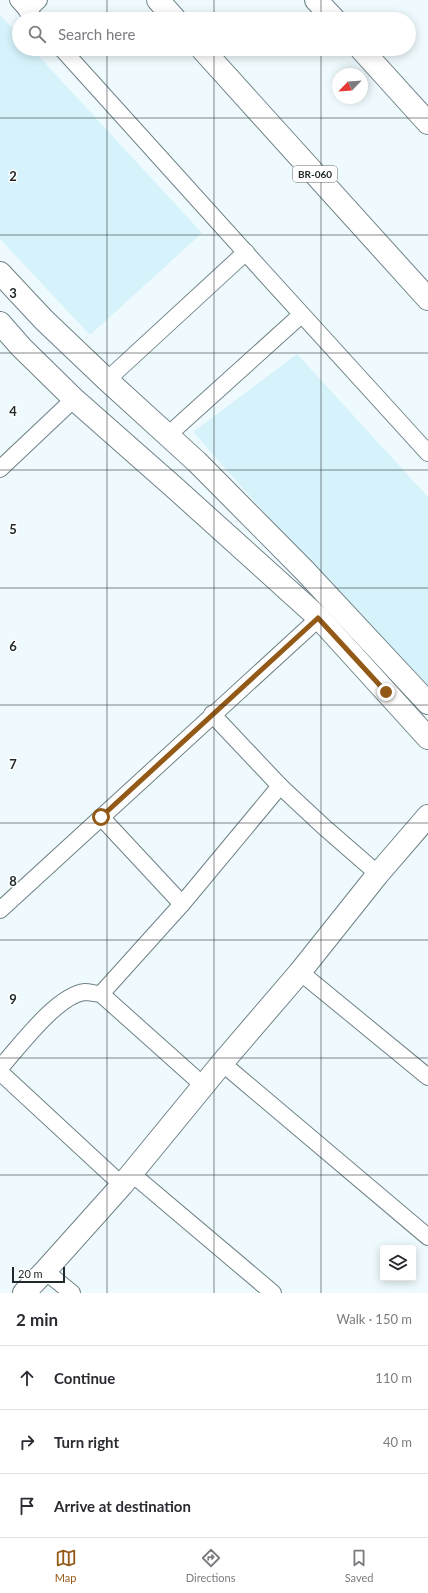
<!DOCTYPE html>
<html lang="en">
<head>
<meta charset="utf-8">
<style>
	:root { --surface:#fff; --page:#f2f2f3; --text:#2b2b33; --muted:#7c7c81; --line:#e1e1e2; --accent:#935916 }
	body { margin:0; font-family:Lato,sans-serif; background:var(--page); color:var(--text) }
	.controls { position:absolute; right:12px; bottom:12px; display:grid; overflow:hidden; border-radius:4px; box-shadow:0 2px 10px #0003 }
	.controls button { width:36px; height:36px; display:grid; place-items:center; padding:0; border:0; border-bottom:1px solid var(--line); background:var(--surface); color:var(--text); font:20px sans-serif }
	.compass { position:absolute; left:332px; top:68px; width:36px; height:36px; border-radius:50%; background:var(--surface); box-shadow:0 2px 10px #0003; rotate:245deg }
	.scale { position:absolute; left:12px; bottom:10px; width:53px; box-sizing:border-box; padding-left:4px; border:2px solid #21292b; border-top:0; font-size:11px; line-height:14px; white-space:nowrap; color:#21292b; -webkit-text-stroke:3px #fff; paint-order:stroke }
	.stop { position:absolute; width:12px; height:12px; margin:-9px; border:3px solid #935916; border-radius:50%; background:#fff }
	.stop.end { background:#935916; border-color:#fff; box-shadow:0 1px 4px #0008 }
	.list { margin:0; padding:0; list-style:none }
	h2 { display:flex; justify-content:space-between; align-items:center; height:52px; margin:0; padding:0 16px; font-size:17px }
	h2 small { font-size:13px; font-weight:400; color:var(--muted) }
	.list li { display:grid; grid-template-columns:26px 1fr auto; gap:12px; align-items:center; box-sizing:border-box; height:64px; padding:0 16px; border-top:1px solid var(--line) }
	.list b { display:block; font-size:15px; white-space:nowrap }
	.list em { font-size:13px; font-style:normal; color:var(--muted) }
	.icon { flex:none; width:22px; height:22px; fill:none; stroke:currentColor; stroke-width:2; stroke-linecap:round; stroke-linejoin:round }
	.map { position:relative; flex:none; width:428px; height:1293px; overflow:hidden }
	.search { position:absolute; background:var(--surface); box-shadow:0 2px 10px #0003; left:12px; right:12px; top:12px; height:44px; display:flex; align-items:center; gap:10px; box-sizing:border-box; padding:0 14px; border-radius:22px; color:var(--muted); font-size:15px }
	.sheet { height:244px; background:var(--surface) }
	nav { display:flex; justify-content:space-around; align-items:center; box-sizing:border-box; height:56px; border-top:1px solid var(--line); background:var(--surface); font-size:11px; color:var(--muted) }
	nav a { display:grid; justify-items:center; gap:2px }
	nav .on { color:var(--accent) }
	.map>svg:first-child { display:block }
	.built { fill:#d6f3fb }
	.lines { fill:none; stroke-linecap:round; stroke-linejoin:round }
	.street-casing { stroke:#708287; stroke-width:18 }
	.secondary-casing { stroke:#708287; stroke-width:24 }
	.highway-casing { stroke:#708287; stroke-width:24 }
	.street { stroke:#fff; stroke-width:16 }
	.secondary { stroke:#fff; stroke-width:22 }
	.highway { stroke:#fff; stroke-width:22 }
	.route { stroke:#935916; stroke-width:5 }
	.grid { fill:none; stroke:#21292b; stroke-width:1; stroke-opacity:0.55 }
	.labels { text-anchor:middle; dominant-baseline:central; stroke-width:3; stroke-linejoin:round; paint-order:stroke }
	.shield { fill:#fff; stroke:#64696b; stroke-width:1 }
	.shield-label { font-size:10px; font-weight:bold; fill:#21292b }
	.grid-label { font-size:13px; text-anchor:middle; font-weight:bold; fill:#21292b; stroke:#fff; stroke-width:3; stroke-linejoin:round; paint-order:stroke }
</style>
</head>
<body>
<div class="map">
<svg width="428" height="1293" viewBox="0 0 428 1293">
	<rect width="100%" height="100%" fill="#eefafd"/>
	<g class="built">
		<polygon points="0,15 19,35 19,49 32,49 202,233 90,335 0,239"/>
		<polygon points="297,354 428,497 428,697 193,432"/>
	</g>
	<g class="lines">
		<defs>
			<g id="street">
				<polyline points="18,0 35,19"/>
				<polyline points="27,11 39,0"/>
				<path d="M62,49C184,184 305,319 428,453"/>
				<polyline points="107,380 246,252"/>
				<polyline points="168,435 301,315"/>
				<polyline points="0,469 74,399"/>
				<polyline points="212,714 280,786 324,827 378,874"/>
				<polyline points="101,817 182,904"/>
				<polyline points="0,910 319,618"/>
				<polyline points="300,972 428,1077"/>
				<polyline points="101,994 182,904 280,786"/>
				<polyline points="222,1063 428,1237"/>
				<path d="M0,1068C19,1047 57,995 85,992C90,992 96,994 101,994L204,1086"/>
				<polyline points="0,1072 122,1185"/>
				<polyline points="131,1173 273,1293"/>
				<polyline points="45,1271 72,1293"/>
			</g>
			<g id="secondary">
				<polyline points="0,273 44,320 107,380 197,462 304,570 428,703"/>
				<polyline points="0,323 21,347 74,399 176,489 319,618 428,738"/>
				<polyline points="24,1293 45,1271 122,1185 222,1063 300,972 378,874 428,816"/>
			</g>
			<g id="highway">
				<polyline points="158,0 175,19"/>
				<polyline points="316,0 334,19"/>
				<polyline points="202,49 428,299"/>
				<polyline points="361,49 428,123"/>
			</g>
		</defs>
		<use href="#street" class="street-casing"/>
		<use href="#secondary" class="secondary-casing"/>
		<use href="#highway" class="highway-casing"/>
		<use href="#street" class="street"/>
		<use href="#secondary" class="secondary"/>
		<use href="#highway" class="highway"/>
	</g>
	<g class="lines">
		<polyline class="route" points="101,817 318,618 386,692"/>
	</g>
	<path class="grid" d="M107,0V19M214,0V19M321,0V19M107,49V1293M214,49V1293M321,49V1293M0,118H428M0,235H428M0,353H428M0,470H428M0,588H428M0,705H428M0,823H428M0,940H428M0,1058H428M0,1175H428"/>
	<g class="labels">
		<rect class="shield" x="293" y="166" width="44" height="16" rx="3"/>
		<g class="shield-label">
			<text x="315" y="174">BR-060</text>
		</g>
	</g>
	<g class="grid-label">
		<text x="13" y="181">2</text>
		<text x="13" y="298">3</text>
		<text x="13" y="416">4</text>
		<text x="13" y="534">5</text>
		<text x="13" y="651">6</text>
		<text x="13" y="769">7</text>
		<text x="13" y="886">8</text>
		<text x="13" y="1004">9</text>
	</g>
</svg>
<div class="controls">
<button><svg class="icon" aria-label="layers" viewBox="0 0 24 24"><path d="M12 4l9 5-9 5-9-5zM3 14l9 5 9-5"/></svg></button>
</div>
<svg class="compass" viewBox="-18 -18 36 36"><path d="M0-13l5 13h-10z" fill="#e53935"/><path d="M0 13l5-13h-10z" fill="#7c7c81"/></svg>
<div class="scale">20 m</div>
<div class="stop" style="left:101px;top:817px"></div>
<div class="stop end" style="left:386px;top:692px"></div>
<div class="search"><svg class="icon" aria-label="search" viewBox="0 0 24 24"><circle cx="10" cy="10" r="6"/><path d="M15 15l6 6"/></svg>Search here</div>
</div>
<section class="sheet">
<h2>2 min<small>Walk · 150 m</small></h2>
<ul class="list">
<li><svg class="icon" aria-label="ahead" viewBox="0 0 24 24"><path d="M12 20V5M6 11l6-6 6 6"/></svg><div><b>Continue</b></div><em>110 m</em></li>
<li><svg class="icon" aria-label="right" viewBox="0 0 24 24"><path d="M7 20v-9h11M14 6l5 5-5 5"/></svg><div><b>Turn right</b></div><em>40 m</em></li>
<li><svg class="icon" aria-label="arrive" viewBox="0 0 24 24"><path d="M6 21V4h12l-3 4 3 4H6"/></svg><div><b>Arrive at destination</b></div></li>
</ul>
</section>
<nav>
<a class="on"><svg class="icon" aria-label="map" viewBox="0 0 24 24"><path d="M3 6l6-2 6 2 6-2v14l-6 2-6-2-6 2zM9 4v14M15 6v14"/></svg>Map</a>
<a><svg class="icon" aria-label="directions" viewBox="0 0 24 24"><path d="M12 3l9 9-9 9-9-9zM9 14v-3h6M13 9l2 2-2 2"/></svg>Directions</a>
<a><svg class="icon" aria-label="saved" viewBox="0 0 24 24"><path d="M7 4h10v16l-5-4-5 4z"/></svg>Saved</a>
</nav>
</body>
</html>
